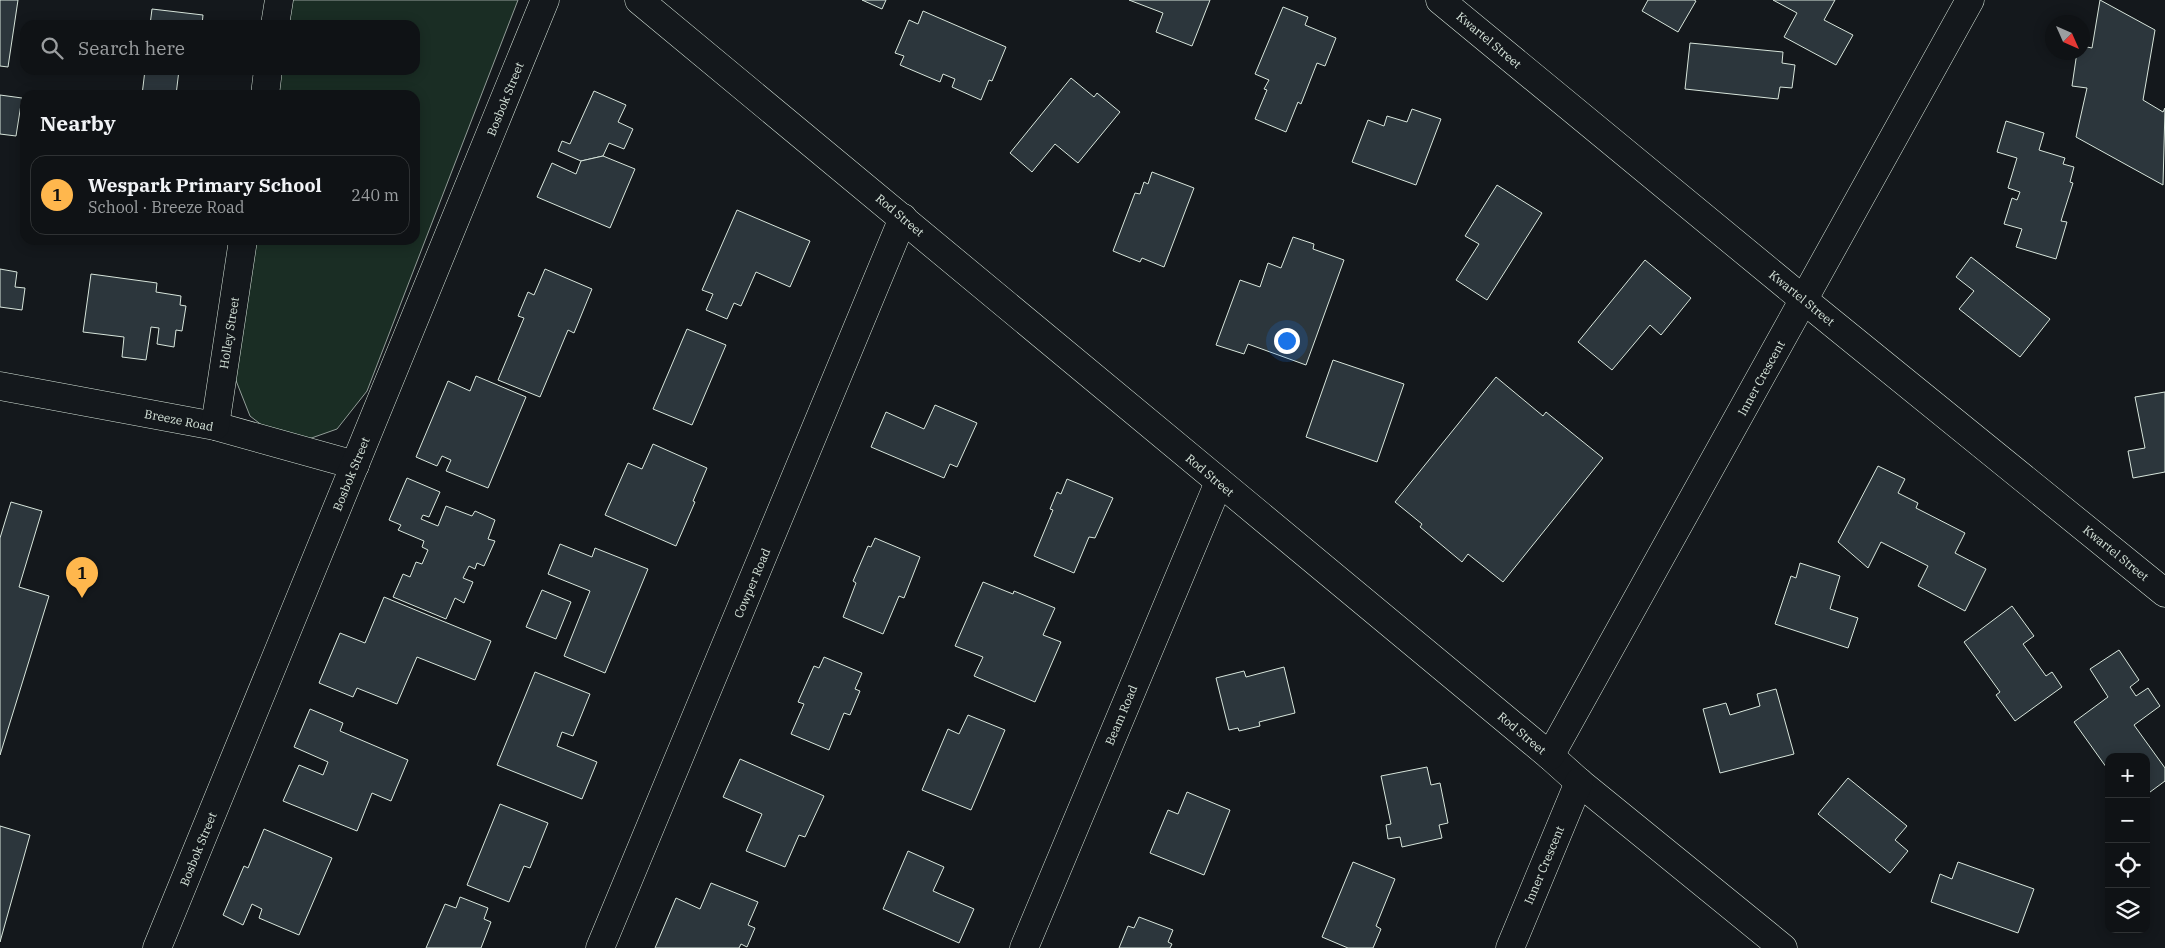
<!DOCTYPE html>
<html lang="en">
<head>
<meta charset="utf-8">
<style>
	:root { --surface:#0f1215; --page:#1d2022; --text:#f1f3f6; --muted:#9b9ea0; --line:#2f3234; --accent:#ffb74d }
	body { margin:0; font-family:"IBM Plex Serif",serif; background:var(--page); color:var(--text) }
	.controls { position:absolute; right:15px; bottom:15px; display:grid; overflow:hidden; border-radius:10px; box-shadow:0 2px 12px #0003 }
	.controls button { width:45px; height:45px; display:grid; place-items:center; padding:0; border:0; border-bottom:1px solid var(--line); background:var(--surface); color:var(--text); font:25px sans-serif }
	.compass { position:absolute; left:2045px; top:15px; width:45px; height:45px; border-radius:50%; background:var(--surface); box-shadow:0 2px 12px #0003; rotate:135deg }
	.you { position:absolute; left:1286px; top:340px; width:18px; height:18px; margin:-12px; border:4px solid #fff; border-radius:50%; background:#1a73e8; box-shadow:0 0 0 8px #1a73e833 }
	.badge { display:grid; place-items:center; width:32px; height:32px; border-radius:50%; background:var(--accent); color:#111; font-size:16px; font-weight:700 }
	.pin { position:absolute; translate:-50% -41px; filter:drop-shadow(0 1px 2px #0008) }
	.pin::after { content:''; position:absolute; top:26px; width:18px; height:15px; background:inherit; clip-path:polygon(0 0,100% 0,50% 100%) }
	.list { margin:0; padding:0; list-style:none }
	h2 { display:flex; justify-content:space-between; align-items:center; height:65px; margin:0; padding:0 20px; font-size:21px }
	h2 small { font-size:16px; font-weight:400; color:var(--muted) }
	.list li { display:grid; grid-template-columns:32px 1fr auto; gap:15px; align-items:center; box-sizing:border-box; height:80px; margin:0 10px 10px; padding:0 10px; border:1px solid var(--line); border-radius:15px }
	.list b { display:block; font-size:19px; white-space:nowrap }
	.list p { margin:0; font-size:16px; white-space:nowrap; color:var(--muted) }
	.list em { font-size:16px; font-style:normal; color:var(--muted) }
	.icon { flex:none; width:28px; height:28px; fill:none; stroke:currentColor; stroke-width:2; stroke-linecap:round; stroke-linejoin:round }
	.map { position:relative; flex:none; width:2165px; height:948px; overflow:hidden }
	.search { position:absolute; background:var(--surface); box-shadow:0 2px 12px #0003; left:20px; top:20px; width:400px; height:55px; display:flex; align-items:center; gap:12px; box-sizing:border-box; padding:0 18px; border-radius:15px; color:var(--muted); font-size:19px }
	.panel { position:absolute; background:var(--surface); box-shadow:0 2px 12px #0003; left:20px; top:90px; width:400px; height:155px; border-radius:15px }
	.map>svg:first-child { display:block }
	.green { fill:#1a2d24; stroke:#939e99 }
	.building { fill:#2c363c; stroke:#d8e6dc }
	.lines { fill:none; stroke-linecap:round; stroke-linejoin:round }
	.minor-casing { stroke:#d8e6dc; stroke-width:29 }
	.minor { stroke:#14181c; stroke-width:28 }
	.labels { text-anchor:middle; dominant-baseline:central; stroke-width:4; stroke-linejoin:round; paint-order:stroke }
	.street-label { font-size:12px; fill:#d8e6dc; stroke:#14181c }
</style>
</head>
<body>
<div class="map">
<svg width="2165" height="948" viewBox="0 0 2165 948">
	<rect width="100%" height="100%" fill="#14181c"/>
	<polygon class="green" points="289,0 518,0 367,391 337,429 303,441 272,433 250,416 233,373 253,240 415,240 415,95 275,95 278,70 415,70 415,25 285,25"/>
	<g class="building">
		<polygon points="0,0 18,0 8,67 0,66"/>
		<polygon points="862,0 886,0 882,9"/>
		<polygon points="1129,0 1210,0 1192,46 1156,32 1163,13"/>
		<polygon points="1648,0 1694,0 1696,1 1678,32 1642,11"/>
		<polygon points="1773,0 1835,0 1824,20 1853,35 1836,65 1784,37 1797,13"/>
		<polygon points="2100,0 2155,30 2143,100 2163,112 2165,108 2163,185 2076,137 2087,88 2072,86 2077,52 2082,52 2082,46 2092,48"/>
		<polygon points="1283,7 1308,17 1305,25 1336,38 1325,66 1317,63 1301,104 1298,102 1286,132 1255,119 1267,90 1264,89 1269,80 1255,74"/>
		<polygon points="152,9 203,15 202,25 150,25"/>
		<polygon points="923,11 1006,47 992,81 989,80 981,100 952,87 955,79 943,74 940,82 900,65 904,56 895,53 909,20 918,24"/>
		<polygon points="1690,43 1783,52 1782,63 1795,65 1792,88 1780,87 1778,99 1685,89"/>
		<polygon points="145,70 179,70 176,95 142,95"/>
		<polygon points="1071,78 1094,97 1097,93 1120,112 1078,163 1055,144 1032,172 1010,153"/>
		<polygon points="594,91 626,105 618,122 633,129 624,149 609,143 603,156 581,161 558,151 562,141 570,144"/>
		<polygon points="0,95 22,98 16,136 0,134"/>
		<polygon points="1412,109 1441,119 1416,185 1352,162 1368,120 1384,126 1387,116 1407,122"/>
		<polygon points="2006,121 2044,133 2039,150 2065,158 2063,164 2074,167 2070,182 2073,183 2061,221 2067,222 2056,259 2016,247 2022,229 2004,224 2012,198 2017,200 2020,192 2008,188 2017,158 1997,152"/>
		<polygon points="603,156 635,169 610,228 537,197 552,163 576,174 581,161"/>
		<polygon points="1152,172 1194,188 1164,267 1142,258 1140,262 1113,251 1135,193 1140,194 1144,182 1148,184"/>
		<polygon points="1497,185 1542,213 1487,300 1456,280 1479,244 1465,236"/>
		<polygon points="737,210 810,241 790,287 756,272 741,306 734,303 727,319 706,310 713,294 702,290"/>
		<polygon points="1293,237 1314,244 1313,249 1344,260 1306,365 1248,344 1244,354 1216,345 1240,280 1260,287 1268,263 1281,268"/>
		<polygon points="1971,257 2050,319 2020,357 1959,309 1974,291 1956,277"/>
		<polygon points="1645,260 1691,298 1661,335 1650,325 1612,370 1578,342"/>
		<polygon points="0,269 17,272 15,287 25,288 22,310 0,307"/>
		<polygon points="545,269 592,289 574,333 568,330 540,397 498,380 524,318 518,316 528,292 534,295"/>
		<polygon points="91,274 157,283 156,292 181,296 180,305 186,306 182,331 176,330 174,347 157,344 159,328 151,327 146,360 122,357 124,337 83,332"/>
		<polygon points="687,329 726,345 692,425 653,409"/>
		<polygon points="1333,360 1404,384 1377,462 1306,437"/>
		<polygon points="476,376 526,397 488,488 446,471 451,460 442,456 437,466 416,457 448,381 470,391"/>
		<polygon points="1496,377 1543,416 1546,412 1603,458 1503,582 1468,554 1462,562 1420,527 1422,524 1395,502"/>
		<polygon points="2165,392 2165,472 2133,478 2128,451 2145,448 2135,397"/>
		<polygon points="935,405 977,423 957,467 950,464 944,478 871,447 886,412 924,429"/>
		<polygon points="653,444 707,468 693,501 695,502 676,546 605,515 628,463 642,469"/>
		<polygon points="1878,466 1905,479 1898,493 1918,503 1916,508 1965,533 1955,553 1986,569 1965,611 1918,586 1928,566 1881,542 1868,568 1838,542"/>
		<polygon points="407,478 440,492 429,517 423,515 421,519 438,526 446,506 472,516 475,511 495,520 488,539 495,541 484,566 477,563 475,569 469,566 463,578 473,582 464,603 455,598 446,619 393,597 403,574 410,577 416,562 422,564 428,550 422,547 424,541 398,530 401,525 389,520"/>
		<polygon points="1067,479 1113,498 1095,538 1089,537 1074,573 1034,556 1053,510 1050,509 1057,492 1061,494"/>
		<polygon points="11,502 42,511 19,587 49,596 0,755 0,538"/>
		<polygon points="875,538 920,557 904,598 899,596 883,634 843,617 856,583 853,581 868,546 871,547"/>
		<polygon points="560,544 592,557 595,548 648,569 605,673 564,656 590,591 548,574"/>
		<polygon points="1800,563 1840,576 1830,609 1858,618 1848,648 1775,624 1791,576 1796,578"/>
		<polygon points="983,582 1013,594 1014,591 1055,608 1043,635 1061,642 1035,702 974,676 983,657 955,646"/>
		<polygon points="542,590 571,602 556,639 526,627"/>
		<polygon points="384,597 491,641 475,680 417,657 397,704 357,688 353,697 319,683 340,633 365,643"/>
		<polygon points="2012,606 2034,636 2023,644 2046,676 2052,672 2062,687 2015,721 1996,695 2000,692 1964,642"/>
		<polygon points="2119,650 2139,680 2130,687 2136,696 2148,688 2160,706 2134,725 2165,768 2165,781 2146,795 2146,757 2109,757 2109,771 2074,722 2108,697 2090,669"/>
		<polygon points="824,657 862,673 855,689 860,691 850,715 844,713 829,750 791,734 804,704 798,702 814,666 819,668"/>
		<polygon points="1284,667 1295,713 1259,722 1260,726 1239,731 1238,728 1229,730 1216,678 1244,671 1246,677"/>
		<polygon points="535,672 590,694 573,736 562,732 557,746 597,762 582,799 497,765"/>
		<polygon points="1776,689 1794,754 1720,773 1703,709 1726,703 1730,715 1760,706 1757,694"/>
		<polygon points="310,709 343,723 340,731 408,760 391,801 372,793 357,831 283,801 299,765 323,775 328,762 294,747"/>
		<polygon points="968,715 1005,730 971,810 922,790 948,729 959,734"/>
		<polygon points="740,759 824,796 805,837 799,835 785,867 746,851 762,814 723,797"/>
		<polygon points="1427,767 1431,785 1440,783 1448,823 1439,825 1442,838 1402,847 1400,837 1388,839 1386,825 1391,824 1381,776"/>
		<polygon points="1848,778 1907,826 1895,840 1908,851 1890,873 1818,814"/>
		<polygon points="1187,792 1230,810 1204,875 1150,853 1168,810 1178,814"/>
		<polygon points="500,804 548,823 530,868 524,866 509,902 467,885"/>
		<polygon points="0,826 30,835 0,942"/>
		<polygon points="264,829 332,858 299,935 259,918 262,909 252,904 243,925 223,915 244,866 248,868"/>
		<polygon points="908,851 944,867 933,891 974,909 959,943 883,909"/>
		<polygon points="1353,862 1395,879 1376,926 1381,929 1373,948 1348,948 1322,937"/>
		<polygon points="1958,862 2034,889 2018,933 1931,902 1940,874 1952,879"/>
		<polygon points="711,883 758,902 748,925 755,928 747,947 741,944 739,948 655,948 676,898 700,909"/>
		<polygon points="460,897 488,908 484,919 491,922 481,948 426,948 445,904 456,908"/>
		<polygon points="1139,917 1173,930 1168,942 1172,944 1170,948 1119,948 1128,926 1134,928"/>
	</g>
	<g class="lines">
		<defs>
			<g id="minor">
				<path d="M639,0C943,251 1246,504 1550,756L1579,782L1783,948"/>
				<polyline points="1440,0 1804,300 2165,593"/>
				<polyline points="275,25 279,0"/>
				<polyline points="265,95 268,70"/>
				<polyline points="0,386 215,426 355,465"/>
				<polyline points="215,426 243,240"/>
				<polyline points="1550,756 1970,0"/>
				<polyline points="157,948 545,0"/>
				<polyline points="600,948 903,218"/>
				<polyline points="1024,948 1219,482"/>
				<polyline points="1510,948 1579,782"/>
			</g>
		</defs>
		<use href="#minor" class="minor-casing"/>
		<use href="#minor" class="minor"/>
	</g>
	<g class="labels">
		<g class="street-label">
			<text transform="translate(1489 40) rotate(40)">Kwartel Street</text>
			<text transform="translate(505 99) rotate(-68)">Bosbok Street</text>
			<text transform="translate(900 215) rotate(40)">Rod Street</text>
			<text transform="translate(1802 298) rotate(39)">Kwartel Street</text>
			<text transform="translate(229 333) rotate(-81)">Holley Street</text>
			<text transform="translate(1761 378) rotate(-61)">Inner Crescent</text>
			<text transform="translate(179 420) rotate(11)">Breeze Road</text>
			<text transform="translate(351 474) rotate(-68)">Bosbok Street</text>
			<text transform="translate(1210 475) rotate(40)">Rod Street</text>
			<text transform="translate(2116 553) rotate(39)">Kwartel Street</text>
			<text transform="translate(752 583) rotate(-67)">Cowper Road</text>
			<text transform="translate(1121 715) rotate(-67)">Beam Road</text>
			<text transform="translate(1522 733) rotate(40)">Rod Street</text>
			<text transform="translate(198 849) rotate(-68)">Bosbok Street</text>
			<text transform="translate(1544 865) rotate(-67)">Inner Crescent</text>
		</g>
	</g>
</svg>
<div class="controls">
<button>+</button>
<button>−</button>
<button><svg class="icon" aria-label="locate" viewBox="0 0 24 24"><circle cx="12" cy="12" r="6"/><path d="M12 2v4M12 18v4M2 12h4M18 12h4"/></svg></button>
<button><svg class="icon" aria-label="layers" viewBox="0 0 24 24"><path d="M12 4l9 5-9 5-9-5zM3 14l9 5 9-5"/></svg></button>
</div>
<svg class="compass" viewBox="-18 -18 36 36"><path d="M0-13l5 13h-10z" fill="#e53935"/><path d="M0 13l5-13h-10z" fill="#9b9ea0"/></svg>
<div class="you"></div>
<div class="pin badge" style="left:82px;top:598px">1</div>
<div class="search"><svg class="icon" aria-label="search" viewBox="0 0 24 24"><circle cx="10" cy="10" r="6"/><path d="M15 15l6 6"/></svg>Search here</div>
<section class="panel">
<h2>Nearby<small></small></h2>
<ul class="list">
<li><span class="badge">1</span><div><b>Wespark Primary School</b><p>School · Breeze Road</p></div><em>240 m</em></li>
</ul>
</section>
</div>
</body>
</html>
